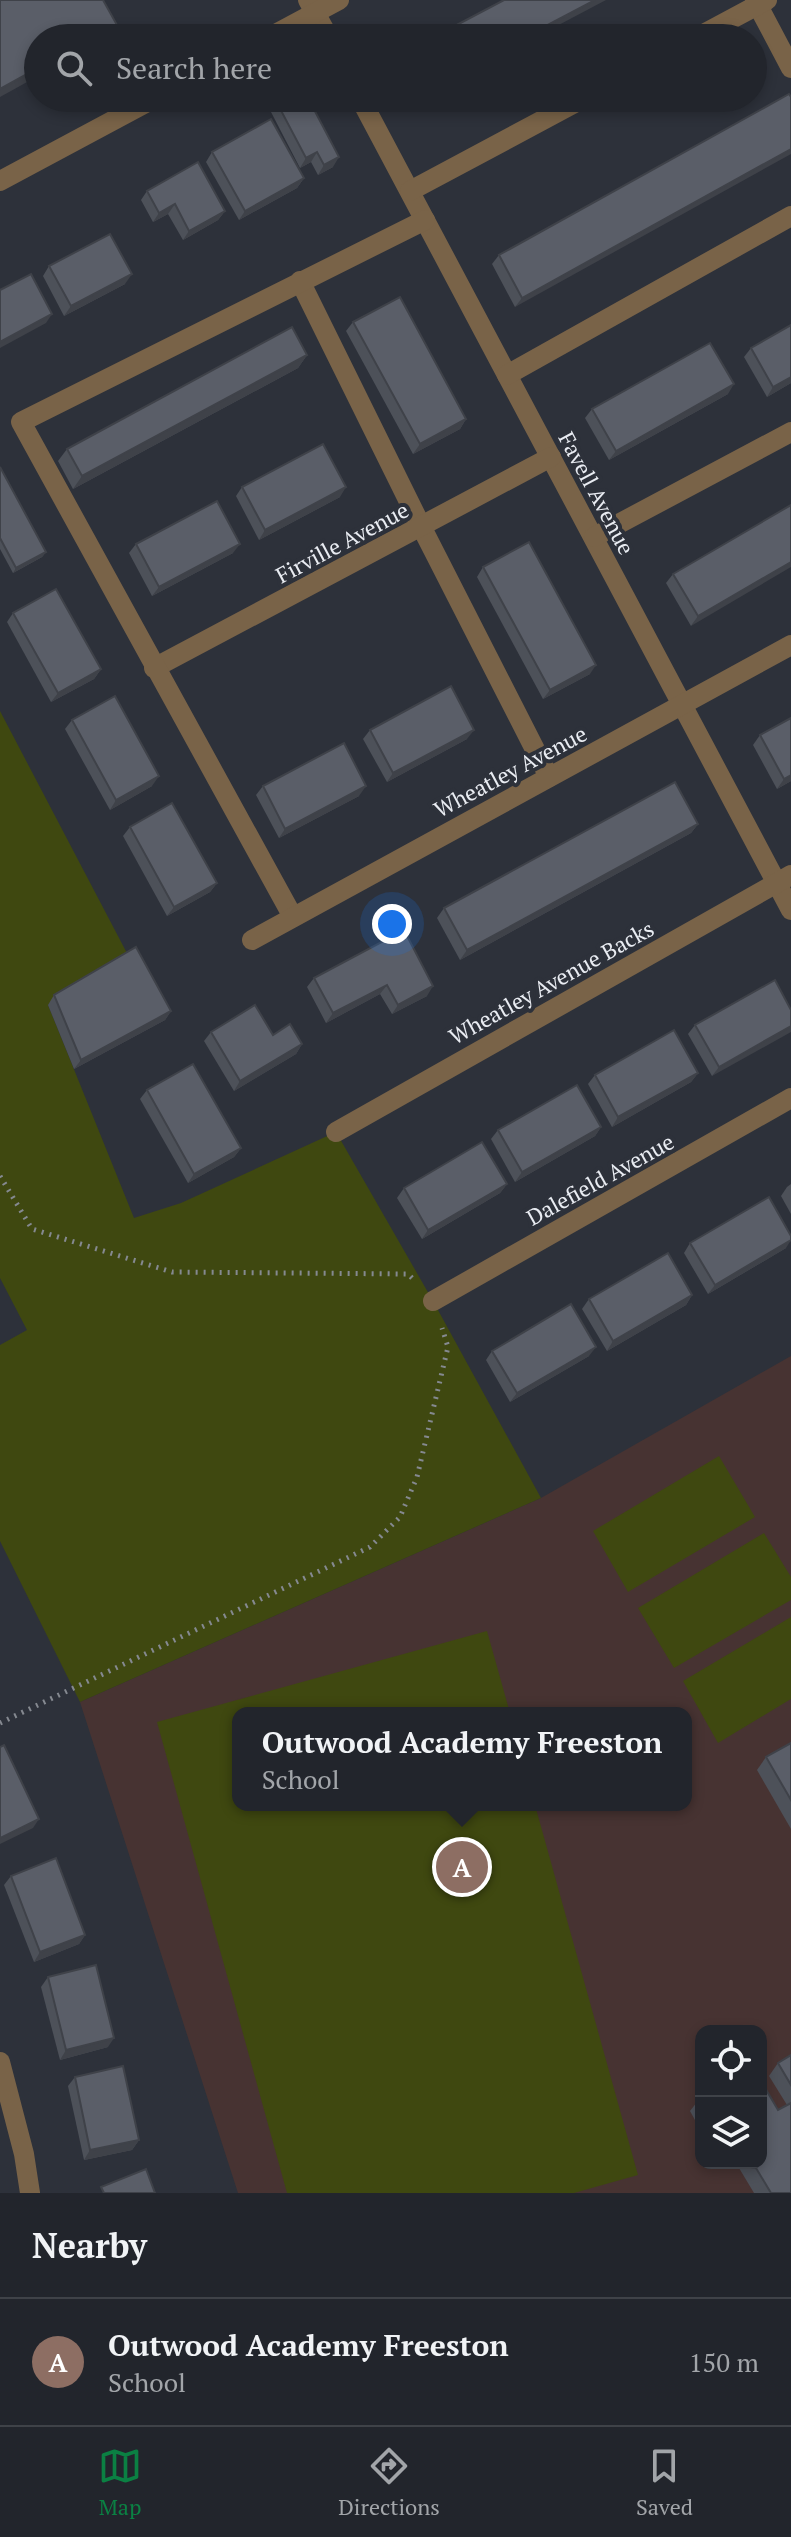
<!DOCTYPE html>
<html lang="en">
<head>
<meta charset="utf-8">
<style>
	:root { --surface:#22252c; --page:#2a2d34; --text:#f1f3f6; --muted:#a2a5a9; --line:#3f4248; --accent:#0b8043 }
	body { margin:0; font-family:"PT Serif",serif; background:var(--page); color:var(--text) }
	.controls { position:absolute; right:24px; bottom:24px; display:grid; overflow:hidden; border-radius:16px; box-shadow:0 4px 12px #0003 }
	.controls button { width:72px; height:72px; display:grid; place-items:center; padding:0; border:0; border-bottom:2px solid var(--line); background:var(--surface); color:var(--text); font:40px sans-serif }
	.you { position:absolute; left:392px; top:924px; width:28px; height:28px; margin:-20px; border:6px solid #fff; border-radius:50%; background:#1a73e8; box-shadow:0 0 0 12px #1a73e833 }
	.badge { display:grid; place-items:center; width:52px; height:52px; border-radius:50%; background:var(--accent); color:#fff; font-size:26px; font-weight:700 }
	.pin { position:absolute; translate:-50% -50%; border:4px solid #fff; box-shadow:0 2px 8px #0006 }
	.popup { position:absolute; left:232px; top:1707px; width:460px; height:104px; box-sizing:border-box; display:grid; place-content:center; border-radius:16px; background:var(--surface); filter:drop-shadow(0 2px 6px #0005); font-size:26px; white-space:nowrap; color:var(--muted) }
	.popup b { font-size:30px; color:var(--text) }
	.popup::after { content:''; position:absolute; left:50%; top:100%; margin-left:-16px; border:16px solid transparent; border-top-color:var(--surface) }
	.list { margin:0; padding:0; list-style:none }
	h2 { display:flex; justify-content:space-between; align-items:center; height:104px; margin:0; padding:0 32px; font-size:34px }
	h2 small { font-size:26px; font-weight:400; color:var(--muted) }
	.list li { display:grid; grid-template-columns:52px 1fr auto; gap:24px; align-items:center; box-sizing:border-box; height:128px; padding:0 32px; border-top:2px solid var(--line) }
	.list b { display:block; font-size:30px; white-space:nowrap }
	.list p { margin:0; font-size:26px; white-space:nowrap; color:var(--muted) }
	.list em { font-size:26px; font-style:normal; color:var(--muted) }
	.icon { flex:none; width:44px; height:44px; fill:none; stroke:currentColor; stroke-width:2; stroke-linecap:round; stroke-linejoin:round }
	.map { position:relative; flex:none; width:791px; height:2193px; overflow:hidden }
	.search { position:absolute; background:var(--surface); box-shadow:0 4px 12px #0003; left:24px; right:24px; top:24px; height:88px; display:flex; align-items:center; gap:20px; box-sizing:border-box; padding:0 28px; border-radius:44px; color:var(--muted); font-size:30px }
	.sheet { height:232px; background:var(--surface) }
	nav { display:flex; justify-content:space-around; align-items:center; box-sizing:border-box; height:112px; border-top:2px solid var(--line); background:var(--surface); font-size:22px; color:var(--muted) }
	nav a { display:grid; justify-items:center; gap:4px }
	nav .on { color:var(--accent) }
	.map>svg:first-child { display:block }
	.education { fill:#473332; fill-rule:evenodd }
	.green { fill:#3f4810 }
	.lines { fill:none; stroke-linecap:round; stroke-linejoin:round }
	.path { stroke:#858990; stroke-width:5; stroke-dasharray:2 6; stroke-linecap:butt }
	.minor { stroke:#796348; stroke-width:20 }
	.wall { fill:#4d5159 }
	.shaded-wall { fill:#3f4249 }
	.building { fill:#5a5e68; stroke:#3f4249; stroke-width:2 }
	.labels { text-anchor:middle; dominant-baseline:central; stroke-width:8; stroke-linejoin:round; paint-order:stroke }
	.street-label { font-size:22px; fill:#e9ecf2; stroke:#2d313a }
</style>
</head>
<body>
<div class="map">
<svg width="791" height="2193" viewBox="0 0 791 2193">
	<rect width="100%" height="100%" fill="#2d313a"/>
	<path class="education" d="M791,1356V2193H238L80,1702L541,1498ZM238,1713H686V1805H238ZM701,2031H761V2163H701Z"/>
	<g class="green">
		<polygon points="0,711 129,957 48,1005 134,1218 181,1203 336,1132 433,1301 541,1498 80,1702 0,1541 0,1345 27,1330 0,1278"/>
		<polygon points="719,1456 755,1517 628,1592 593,1531"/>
		<polygon points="764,1533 791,1577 791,1600 674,1668 638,1608"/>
		<polygon points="791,1617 791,1699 718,1743 683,1681"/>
		<polygon points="487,1631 510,1713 238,1713 238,1805 535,1805 638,2175 574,2193 287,2193 157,1722"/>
	</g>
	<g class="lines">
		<g class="path">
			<polyline points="0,1176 32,1229 172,1272 408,1274 413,1279"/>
			<polyline points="0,1723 370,1547 400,1517 417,1477 448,1347 442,1328"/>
		</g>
		<g class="minor">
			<polyline points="308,0 329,38"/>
			<polyline points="755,0 791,68"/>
			<polyline points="268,38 339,0"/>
			<polyline points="696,38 767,0"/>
			<polyline points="360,98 791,910"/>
			<polyline points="0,181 155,98"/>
			<polyline points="410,191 584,98"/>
			<polyline points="300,281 422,528 549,777"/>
			<polyline points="507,375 791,216"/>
			<polyline points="594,537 791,432"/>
			<polyline points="154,668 551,457"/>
			<polyline points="293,917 21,422 425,220"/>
			<polyline points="252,940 791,645"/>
			<polyline points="336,1132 791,875"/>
			<polyline points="433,1301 791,1098"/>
			<polyline points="0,2062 24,2154 30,2193"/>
		</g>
	</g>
	<g class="wall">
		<polygon points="791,97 515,307 492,264 499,255"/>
		<polygon points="404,98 421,98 408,105"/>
		<polygon points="277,103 333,167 318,175 311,162 300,168 271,112"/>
		<polygon points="212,152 304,178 297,188 239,220 206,162"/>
		<polygon points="147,191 225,211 218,220 183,240 168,214 153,222 141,200"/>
		<polygon points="49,266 125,284 64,316 43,276"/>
		<polygon points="353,322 466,419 460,429 413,454 346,331"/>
		<polygon points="791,325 791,383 767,397 744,357 751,348"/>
		<polygon points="307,355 298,368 73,489 58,461 67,449"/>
		<polygon points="728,394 609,460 585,418 592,409"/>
		<polygon points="0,467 46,552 42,557 13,573 0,549"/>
		<polygon points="242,487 340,497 259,540 236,496"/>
		<polygon points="791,505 691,626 666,583 673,574"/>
		<polygon points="136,544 233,553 152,596 129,553"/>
		<polygon points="483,567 590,674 543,699 477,577"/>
		<polygon points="13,613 101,669 94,679 51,702 7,622"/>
		<polygon points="791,718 791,781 777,789 753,745 760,735"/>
		<polygon points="72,720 152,786 110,810 65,729"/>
		<polygon points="370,730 467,739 387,782 363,739"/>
		<polygon points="263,786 359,796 279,838 256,795"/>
		<polygon points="698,824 691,833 460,960 437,918 444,908"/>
		<polygon points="130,827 217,883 210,892 167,916 123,836"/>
		<polygon points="404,930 427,996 392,1014 380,994 326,1023 307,987 314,978"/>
		<polygon points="54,995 171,1011 165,1020 74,1069 48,1005"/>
		<polygon points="791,1010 712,1076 688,1034 695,1025"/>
		<polygon points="211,1032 273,1035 302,1044 296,1054 234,1091 204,1041"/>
		<polygon points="698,1073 691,1082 612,1127 588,1084 595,1075"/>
		<polygon points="147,1090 241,1148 234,1157 188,1183 140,1099"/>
		<polygon points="601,1127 595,1136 515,1182 491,1139 498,1130"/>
		<polygon points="507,1184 500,1193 422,1239 397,1198 404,1188"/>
		<polygon points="791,1184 791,1214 781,1196 787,1187"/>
		<polygon points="690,1243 786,1248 708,1294 684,1253"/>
		<polygon points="692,1295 686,1305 607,1351 582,1309 589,1299"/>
		<polygon points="492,1351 589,1356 510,1402 486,1360"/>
		<polygon points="791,1743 791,1829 757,1770 766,1757"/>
		<polygon points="11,1876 85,1935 79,1944 34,1962 4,1885"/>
		<polygon points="48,1977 108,2047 60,2060 41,1987"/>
		<polygon points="791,2055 791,2193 754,2193 736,2163 761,2163 778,2110 787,2105 769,2076 778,2063"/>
		<polygon points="75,2077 139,2140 132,2150 84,2160 68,2086"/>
		<polygon points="701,2097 701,2131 690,2111"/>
	</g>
	<g class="shaded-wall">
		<polygon points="595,0 606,0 534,38 523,38"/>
		<polygon points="117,25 108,38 93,38"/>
		<polygon points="38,68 38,76 0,97 0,89"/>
		<polygon points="412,98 421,98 408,105"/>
		<polygon points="791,149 791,154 515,307 522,298"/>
		<polygon points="317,152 311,162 300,168 306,158"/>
		<polygon points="339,157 333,167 318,175 324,165"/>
		<polygon points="304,178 297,188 239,220 245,211"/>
		<polygon points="175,204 168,214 153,222 159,213"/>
		<polygon points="225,211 218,220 183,240 189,231"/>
		<polygon points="132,274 125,284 64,316 71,306"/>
		<polygon points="52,314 46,323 0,348 0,342"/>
		<polygon points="307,355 298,368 73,489 82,476"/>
		<polygon points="791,377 791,383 767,397 773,387"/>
		<polygon points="734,384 728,394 609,460 616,451"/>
		<polygon points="466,419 460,429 413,454 420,444"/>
		<polygon points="346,487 340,497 259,540 265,530"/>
		<polygon points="240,544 233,553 152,596 159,587"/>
		<polygon points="46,552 42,557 13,573 16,568"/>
		<polygon points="791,562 791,567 691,626 698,616"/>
		<polygon points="596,665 590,674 543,699 550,690"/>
		<polygon points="101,669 94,679 51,702 58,693"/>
		<polygon points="474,730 467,739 387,782 393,773"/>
		<polygon points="791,775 791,781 777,789 784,779"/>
		<polygon points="159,776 152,786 110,810 116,800"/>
		<polygon points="366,786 359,796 279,838 285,829"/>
		<polygon points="698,824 691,833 460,960 467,950"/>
		<polygon points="217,883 210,892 167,916 174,907"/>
		<polygon points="387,985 380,994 326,1023 333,1013"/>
		<polygon points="433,986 427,996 392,1014 398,1005"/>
		<polygon points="171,1011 165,1020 74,1069 81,1060"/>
		<polygon points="791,1026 791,1032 712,1076 719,1067"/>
		<polygon points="302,1044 296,1054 234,1091 240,1081"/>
		<polygon points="698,1073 691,1082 612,1127 618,1117"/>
		<polygon points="601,1127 595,1136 515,1182 522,1172"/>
		<polygon points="241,1148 234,1157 188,1183 194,1174"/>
		<polygon points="507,1184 500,1193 422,1239 428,1230"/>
		<polygon points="791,1240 786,1248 708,1294 715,1285"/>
		<polygon points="692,1295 686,1305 607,1351 613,1341"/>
		<polygon points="596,1347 589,1356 510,1402 517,1393"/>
		<polygon points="39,1819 33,1828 0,1844 0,1838"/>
		<polygon points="85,1935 79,1944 34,1962 40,1952"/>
		<polygon points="114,2038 108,2047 60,2060 66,2050"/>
		<polygon points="139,2140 132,2150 84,2160 90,2150"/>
	</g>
	<g class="building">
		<polygon points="0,0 103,0 117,25 93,38 38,38 38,68 0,89"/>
		<polygon points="504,0 595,0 523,38 432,38"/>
		<polygon points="789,94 791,97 791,149 522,298 499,255"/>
		<polygon points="286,98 308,98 339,157 324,165 317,152 306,158 277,103"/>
		<polygon points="271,119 304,178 245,211 212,152"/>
		<polygon points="198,162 225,211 189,231 175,204 159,213 147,191"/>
		<polygon points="110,234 132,274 71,306 49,266"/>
		<polygon points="31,274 52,314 0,342 0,290"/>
		<polygon points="400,297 466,419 420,444 353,322"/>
		<polygon points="791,325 791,377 773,387 751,348"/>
		<polygon points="292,327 307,355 82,476 67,449"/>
		<polygon points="710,343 734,384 616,451 592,409"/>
		<polygon points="323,444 346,487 265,530 242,487"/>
		<polygon points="0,467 46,552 16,568 0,538"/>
		<polygon points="217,501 240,544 159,587 136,544"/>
		<polygon points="791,505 791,562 698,616 673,574"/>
		<polygon points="529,542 596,665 550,690 483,567"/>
		<polygon points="56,589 101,669 58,693 13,613"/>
		<polygon points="451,686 474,730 393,773 370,730"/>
		<polygon points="115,696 159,776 116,800 72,720"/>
		<polygon points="791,718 791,775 784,779 760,735"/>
		<polygon points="344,743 366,786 285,829 263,786"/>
		<polygon points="675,782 698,824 467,950 444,908"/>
		<polygon points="172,803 217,883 174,907 130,827"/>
		<polygon points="404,930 433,986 398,1005 387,985 333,1013 314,978"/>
		<polygon points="136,947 171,1011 81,1060 54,995"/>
		<polygon points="775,980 791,1010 791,1026 719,1067 695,1025"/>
		<polygon points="255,1005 273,1035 290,1024 302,1044 240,1081 211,1032"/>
		<polygon points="674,1030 698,1073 618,1117 595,1075"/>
		<polygon points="193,1064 241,1148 194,1174 147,1090"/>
		<polygon points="577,1085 601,1127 522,1172 498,1130"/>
		<polygon points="482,1142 507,1184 428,1230 404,1188"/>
		<polygon points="769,1197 791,1236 791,1240 715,1285 690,1243"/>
		<polygon points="668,1253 692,1295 613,1341 589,1299"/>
		<polygon points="571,1304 596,1347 517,1393 492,1351"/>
		<polygon points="791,1743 791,1800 766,1757"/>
		<polygon points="4,1745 39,1819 0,1838 0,1747"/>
		<polygon points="56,1858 85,1935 40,1952 11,1876"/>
		<polygon points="96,1965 114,2038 66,2050 48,1977"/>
		<polygon points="791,2055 791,2085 778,2063"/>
		<polygon points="123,2066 139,2140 90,2150 75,2077"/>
		<polygon points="761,2081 778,2110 791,2103 791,2193 771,2193 753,2163 761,2163"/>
		<polygon points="146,2169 155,2193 104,2193 101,2187"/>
	</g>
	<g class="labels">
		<g class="street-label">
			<text transform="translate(597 493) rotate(62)">Favell Avenue</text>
			<text transform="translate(342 542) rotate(-28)">Firville Avenue</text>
			<text transform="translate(510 771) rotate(-28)">Wheatley Avenue</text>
			<text transform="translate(551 982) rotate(-29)">Wheatley Avenue Backs</text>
			<text transform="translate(600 1179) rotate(-29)">Dalefield Avenue</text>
		</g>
	</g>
</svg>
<div class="controls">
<button><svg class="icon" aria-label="locate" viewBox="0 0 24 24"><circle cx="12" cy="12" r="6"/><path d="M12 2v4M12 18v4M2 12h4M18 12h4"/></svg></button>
<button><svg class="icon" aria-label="layers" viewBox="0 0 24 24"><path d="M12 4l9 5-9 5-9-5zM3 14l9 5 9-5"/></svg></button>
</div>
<div class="you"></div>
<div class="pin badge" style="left:462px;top:1867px;background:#8d6e63">A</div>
<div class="popup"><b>Outwood Academy Freeston</b>School</div>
<div class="search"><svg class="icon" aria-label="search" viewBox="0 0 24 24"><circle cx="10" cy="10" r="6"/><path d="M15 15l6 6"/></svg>Search here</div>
</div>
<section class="sheet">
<h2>Nearby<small></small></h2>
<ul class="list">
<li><span class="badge" style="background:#8d6e63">A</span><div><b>Outwood Academy Freeston</b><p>School</p></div><em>150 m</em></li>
</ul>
</section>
<nav>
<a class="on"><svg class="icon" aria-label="map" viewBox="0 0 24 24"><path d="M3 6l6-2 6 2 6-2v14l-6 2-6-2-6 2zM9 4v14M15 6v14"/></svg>Map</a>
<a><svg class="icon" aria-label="directions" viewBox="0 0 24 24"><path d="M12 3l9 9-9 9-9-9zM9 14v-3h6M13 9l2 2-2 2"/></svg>Directions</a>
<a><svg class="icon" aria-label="saved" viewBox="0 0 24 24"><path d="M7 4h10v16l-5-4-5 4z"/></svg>Saved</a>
</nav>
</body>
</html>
